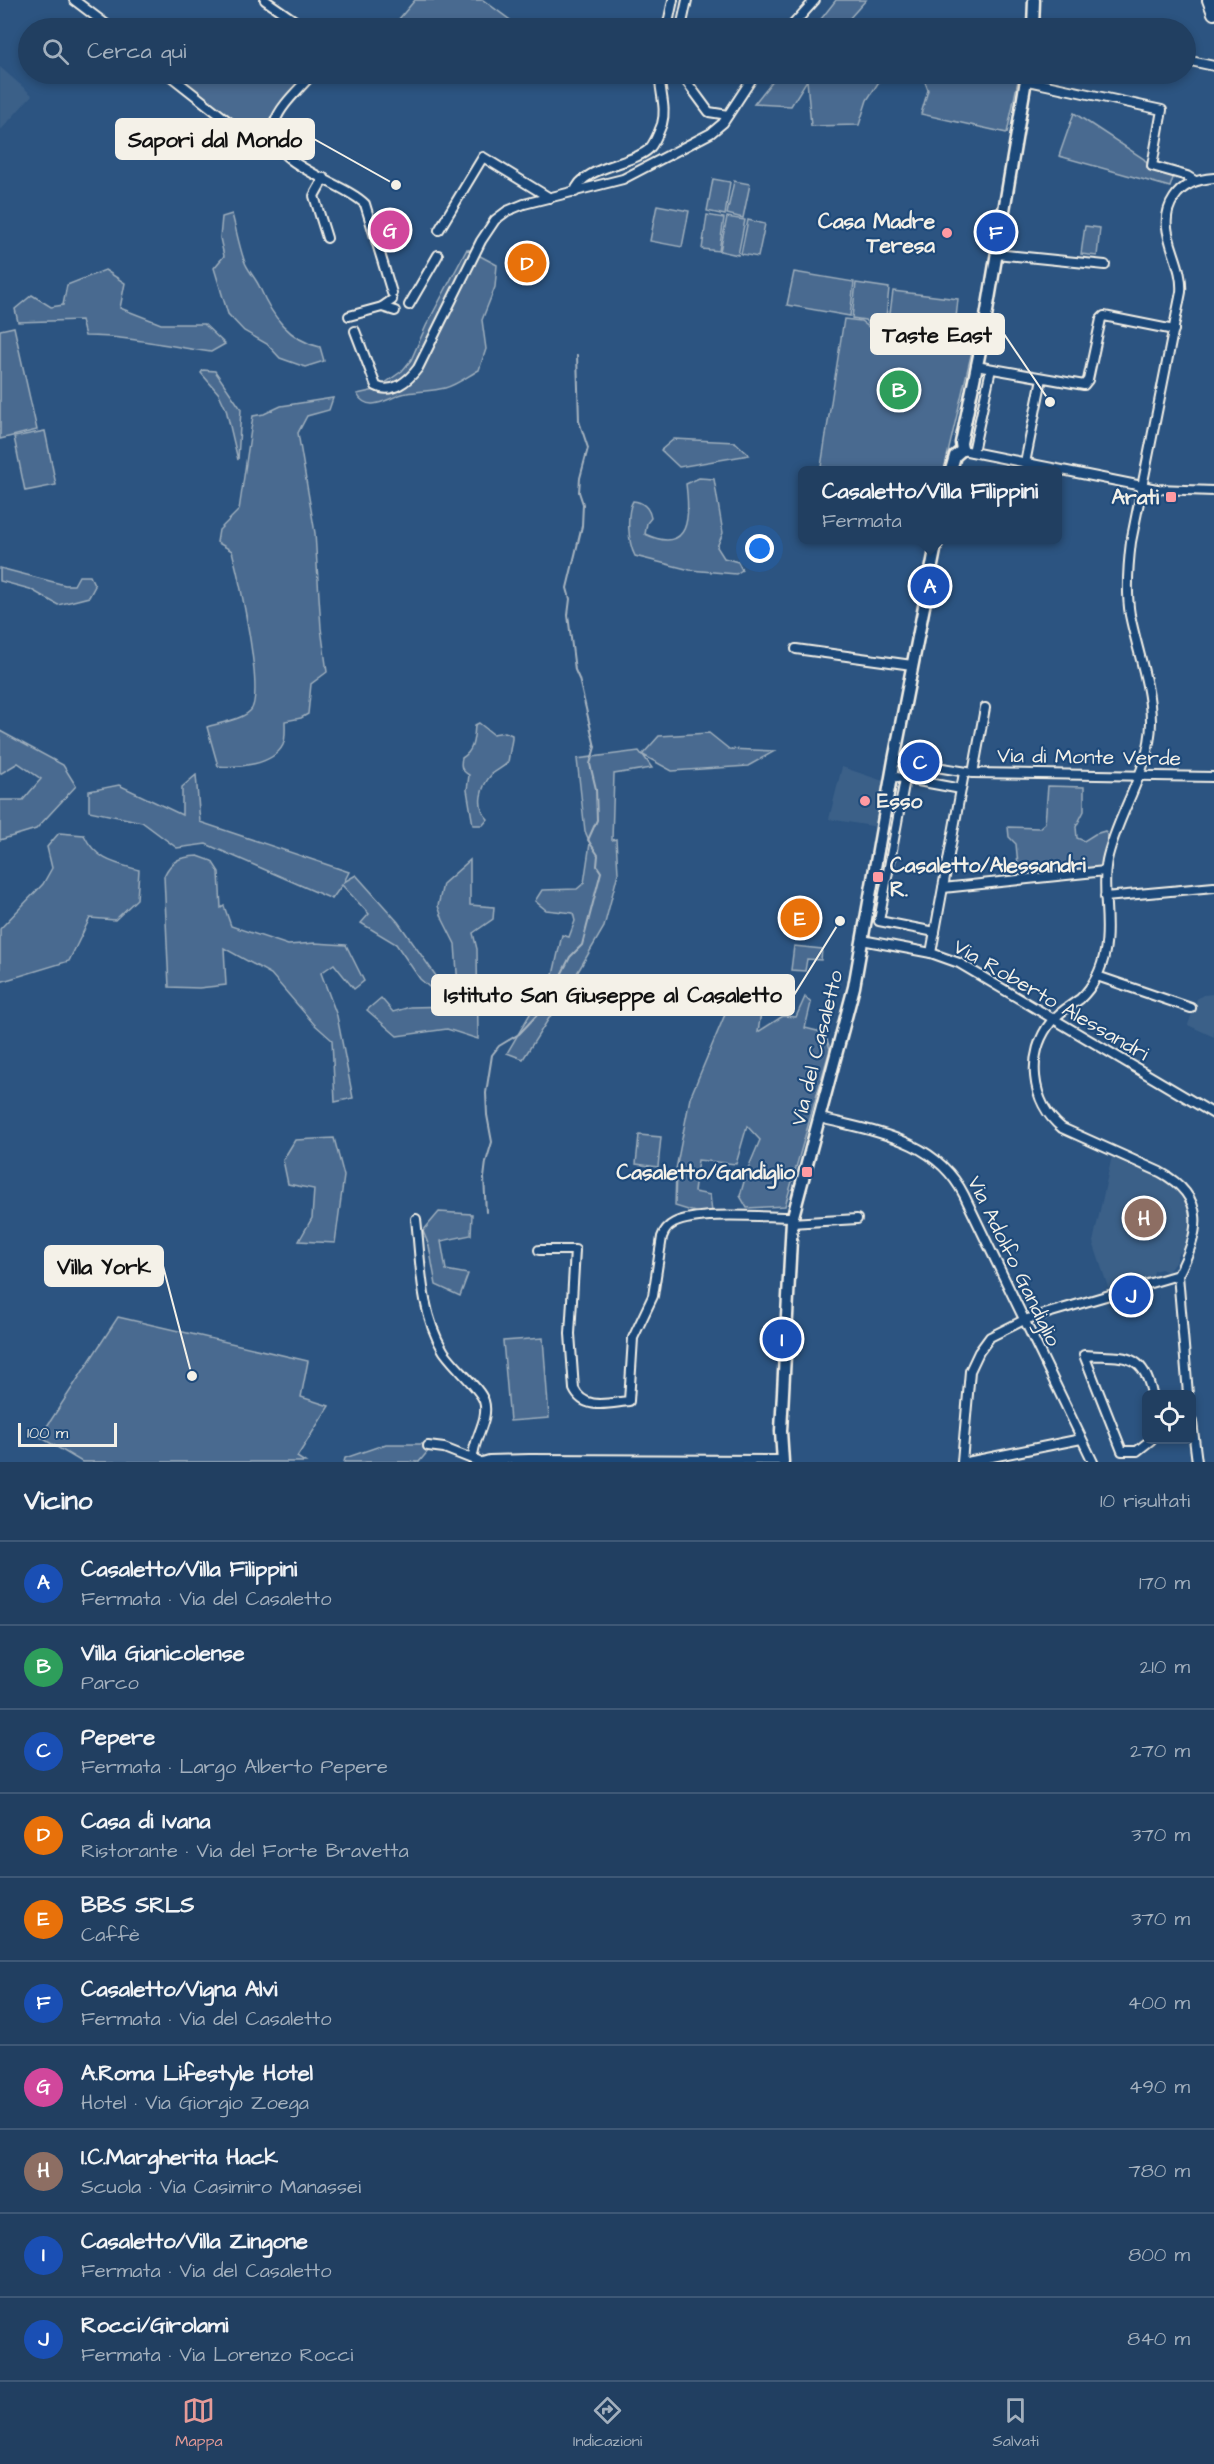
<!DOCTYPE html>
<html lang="it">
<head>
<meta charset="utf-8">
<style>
	:root { --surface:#213f61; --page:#294667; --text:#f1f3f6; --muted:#a2afbd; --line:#3e5876; --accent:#e69b98 }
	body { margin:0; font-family:"Architects Daughter",sans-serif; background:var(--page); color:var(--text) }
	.controls { position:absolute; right:18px; bottom:18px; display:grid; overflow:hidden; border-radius:9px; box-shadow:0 3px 9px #0003 }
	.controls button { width:54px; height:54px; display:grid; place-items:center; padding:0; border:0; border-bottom:2px solid var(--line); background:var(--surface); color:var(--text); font:30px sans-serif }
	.scale { position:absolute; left:18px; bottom:15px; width:99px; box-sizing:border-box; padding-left:6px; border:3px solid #f4f1e8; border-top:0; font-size:16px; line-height:21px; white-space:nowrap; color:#f4f1e8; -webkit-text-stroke:4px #1f4a7a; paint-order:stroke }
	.you { position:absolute; left:760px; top:549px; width:21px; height:21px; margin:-15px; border:4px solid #fff; border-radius:50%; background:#1a73e8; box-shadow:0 0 0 9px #1a73e833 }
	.badge { display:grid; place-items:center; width:39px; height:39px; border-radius:50%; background:var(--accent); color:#fff; font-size:20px; font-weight:700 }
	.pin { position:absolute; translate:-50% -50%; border:3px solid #fff; box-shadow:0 2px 6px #0006 }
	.popup { position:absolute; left:798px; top:466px; width:264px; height:78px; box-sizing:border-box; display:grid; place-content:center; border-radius:9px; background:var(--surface); filter:drop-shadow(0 2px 4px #0005); font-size:20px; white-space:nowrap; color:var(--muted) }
	.popup b { font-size:22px; color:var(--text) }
	.popup::after { content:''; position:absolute; left:50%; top:100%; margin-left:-12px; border:12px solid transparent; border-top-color:var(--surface) }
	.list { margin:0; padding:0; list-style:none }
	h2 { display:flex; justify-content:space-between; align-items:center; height:78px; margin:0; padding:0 24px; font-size:26px }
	h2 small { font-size:20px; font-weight:400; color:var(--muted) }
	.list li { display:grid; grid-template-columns:39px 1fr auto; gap:18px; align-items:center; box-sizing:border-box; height:84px; padding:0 24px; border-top:2px solid var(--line) }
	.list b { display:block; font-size:22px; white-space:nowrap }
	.list p { margin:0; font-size:20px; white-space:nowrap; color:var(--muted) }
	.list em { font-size:20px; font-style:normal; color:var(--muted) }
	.icon { flex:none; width:33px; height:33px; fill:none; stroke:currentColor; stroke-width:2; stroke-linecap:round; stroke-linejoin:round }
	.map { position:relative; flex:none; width:1214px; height:1462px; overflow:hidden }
	.search { position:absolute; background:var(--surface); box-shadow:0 3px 9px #0003; left:18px; right:18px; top:18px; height:66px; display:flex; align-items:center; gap:15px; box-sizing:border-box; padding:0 21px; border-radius:33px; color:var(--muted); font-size:22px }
	.sheet { height:918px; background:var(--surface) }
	nav { display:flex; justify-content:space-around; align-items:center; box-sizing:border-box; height:84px; border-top:2px solid var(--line); background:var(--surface); font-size:16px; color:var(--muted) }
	nav a { display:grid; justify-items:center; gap:3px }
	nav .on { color:var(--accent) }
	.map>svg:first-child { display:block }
	.built { fill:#3b6088 }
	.green { fill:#496b90; stroke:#9eaebc; stroke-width:1.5 }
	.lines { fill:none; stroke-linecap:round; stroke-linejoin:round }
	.stream { stroke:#a7b4c0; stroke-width:2 }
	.pedestrian-casing { stroke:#f4f1e8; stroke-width:10 }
	.minor-casing { stroke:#f4f1e8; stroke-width:12 }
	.tertiary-casing { stroke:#f4f1e8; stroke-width:15 }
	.primary-casing { stroke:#f4f1e8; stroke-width:16 }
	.pedestrian { stroke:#1f4a7a; stroke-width:6 }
	.minor { stroke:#1f4a7a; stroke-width:8 }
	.tertiary { stroke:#1f4a7a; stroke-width:10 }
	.primary { stroke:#1f4a7a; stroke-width:12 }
	.poi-dot { fill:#ff9aa2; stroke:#1f4a7a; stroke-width:2 }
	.labels { text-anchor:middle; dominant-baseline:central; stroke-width:4.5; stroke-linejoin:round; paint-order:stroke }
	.poi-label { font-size:21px; font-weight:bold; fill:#f4f1e8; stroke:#1f4a7a; text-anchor:end }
	.street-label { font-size:21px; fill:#f4f1e8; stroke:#1f4a7a }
	.leader { fill:none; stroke:#f4f1e8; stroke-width:2 }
	.callout-dot { fill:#f4f1e8; stroke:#1f4a7a; stroke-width:2 }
	.callout { fill:#f4f1e8; stroke:#f4f1e8; stroke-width:2 }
	.callout-label { font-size:22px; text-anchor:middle; font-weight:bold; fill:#111 }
</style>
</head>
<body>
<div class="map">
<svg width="1214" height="1462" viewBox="0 0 1214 1462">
	<rect width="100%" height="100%" fill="#2c5481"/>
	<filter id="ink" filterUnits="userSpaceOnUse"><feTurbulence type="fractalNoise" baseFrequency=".0167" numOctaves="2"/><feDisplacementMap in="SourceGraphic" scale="12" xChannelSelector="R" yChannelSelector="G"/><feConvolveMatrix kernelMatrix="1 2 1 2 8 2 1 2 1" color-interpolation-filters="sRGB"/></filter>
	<g filter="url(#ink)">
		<g class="built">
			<polygon points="0,67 32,95 0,131"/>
			<polygon points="842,767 886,782 878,827 829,819"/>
			<polygon points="1214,994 1214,1037 1188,1025 1197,999 1203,995"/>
			<polygon points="1112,1156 1165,1181 1177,1190 1189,1210 1190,1226 1186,1249 1177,1255 1177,1260 1168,1272 1161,1269 1154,1271 1153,1275 1109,1290 1093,1242"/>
		</g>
		<g class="green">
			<polygon points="415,0 483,0 521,28 421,28 399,19"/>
			<polygon points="836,0 866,0 848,20 856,28 814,28"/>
			<polygon points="173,74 305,74 257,136"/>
			<polygon points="778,74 884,74 867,100 859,125 811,126 807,80 791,106 754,104"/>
			<polygon points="922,74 964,74 969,80 1019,76 1007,133 921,114 928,90"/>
			<polygon points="1074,113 1144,159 1149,166 1174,175 1170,187 1059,156"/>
			<polygon points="713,179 730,182 725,215 707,211"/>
			<polygon points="734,181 750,184 743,218 727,214"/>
			<polygon points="657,205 689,211 682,247 650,241"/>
			<path d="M232,214C236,229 239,245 244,260C247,270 256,278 260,288C272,316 289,340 320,347L324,361L305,367L280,358L267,344L244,331L228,314L214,268L224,256L220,238L222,217Z"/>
			<polygon points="707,215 724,218 719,251 702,249"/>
			<polygon points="727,217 745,220 738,255 720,251"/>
			<polygon points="748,220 765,224 758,257 741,254"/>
			<polygon points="1085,226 1100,228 1097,256 1081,254"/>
			<path d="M467,249L497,265L495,287L482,320L486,349L479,370C468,376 457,385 445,388C433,391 419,391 407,393C391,395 369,416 357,394L375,390L402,371L411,360L426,326Z"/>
			<path d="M105,270L125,283L120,308L161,324H204L225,344L211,352C169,346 128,336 85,336L81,320L18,322L15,309L32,295L51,307L63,305L67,285Z"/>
			<polygon points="794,272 854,282 850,316 787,305"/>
			<polygon points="856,283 889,288 885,327 869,325 865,320 852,318"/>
			<polygon points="893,291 958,299 954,337 888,328"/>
			<polygon points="844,319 861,321 870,328 953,338 976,334 944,470 846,470 821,467"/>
			<polygon points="14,327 37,430 0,439 0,330"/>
			<polygon points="203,370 215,371 241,409 238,460 226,409 219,394 201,373"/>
			<path d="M333,398L329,410L307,416L298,433L315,533L321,628L327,672L311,684L308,714L301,718L285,721C285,729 286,738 283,745C273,765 238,768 218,766L207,727C219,723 241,720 250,711C266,697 238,574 232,551L217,542L219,530L239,510L253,416L264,414L281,406Z"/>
			<polygon points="45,431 56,485 25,491 14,437"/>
			<polygon points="674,439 735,442 749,455 679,467 661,450"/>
			<path d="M699,478L714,479L723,533L717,547L724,558L738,562L742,570L736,574L690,570L635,556C628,543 626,513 633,501C643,502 649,507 651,518L647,523L645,534C691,555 690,516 686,484Z"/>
			<polygon points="0,568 65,585 74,585 79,576 90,576 95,586 89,597 58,605 30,589 0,581"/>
			<path d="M479,723L493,734L505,732L512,735V739L508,762C504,767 497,770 492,774C481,786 475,806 488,819L483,825H473L467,790L469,775C461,770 460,767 462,758C474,751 474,738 475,725Z"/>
			<polygon points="0,731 63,765 76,786 36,829 0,840 0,800 23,800 41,779 18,763 0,774"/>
			<polygon points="709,733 729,749 775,751 748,766 672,771 643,755 652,768 614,774 612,840 616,839 618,873 604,927 569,987 523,1059 507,1053 553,975 562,935 569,937 575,921 573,913 546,910 535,901 542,890 577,889 584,883 590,843 585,831 577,759 639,751 642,755 659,736"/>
			<polygon points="196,775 200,822 349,872 344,882 356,875 398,922 441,983 451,989 458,987 455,944 443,920 438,906 443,884 470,860 470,905 494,907 493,919 473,933 477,949 478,1039 447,1029 397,1036 367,1010 381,998 393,1012 410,1007 451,1006 420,979 396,944 361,923 369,914 342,885 332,899 206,844 177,848 142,822 89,811 89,791 119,785 182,815 182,787"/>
			<polygon points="1048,786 1084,787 1084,811 1076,827 1077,838 1084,841 1095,834 1105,831 1109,839 1101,867 1096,870 1019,875 1016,844 1009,837 1008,827 1039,828 1045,823"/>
			<path d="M59,833L84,835C96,860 114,863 139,870L137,899L115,920L90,918L69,961L0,982V929L43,884L52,868L47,847Z"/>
			<path d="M198,856L212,861L219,872L221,908L224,906L231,926L288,945L315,943L346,945L364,981L354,989L334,964L321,973L337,1016L353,1098L335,1102L332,1040L314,1024L271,974L224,948L226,985L199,988L169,987L164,876C172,859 181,857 198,856Z"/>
			<polygon points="794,946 822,949 821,960 807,959 805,971 791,970"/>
			<polygon points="744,979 764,981 775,998 772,1006 762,1006 758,1032 783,1016 796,1017 805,997 811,1003 805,1028 825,1033 830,1049 785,1206 747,1208 740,1196 747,1171 760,1140 747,1126 736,1164 698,1160 694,1192 710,1195 712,1212 698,1213 675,1206 676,1169 690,1098 739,981"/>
			<polygon points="639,1135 661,1137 658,1167 636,1164"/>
			<polygon points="334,1138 344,1176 335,1243 299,1241 312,1218 314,1189 288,1184 283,1160 295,1140"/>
			<polygon points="439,1212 472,1214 471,1235 441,1241 446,1270 468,1274 460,1296 436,1285 429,1246 423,1231"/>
			<polygon points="118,1317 308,1361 301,1397 329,1406 297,1457 305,1462 82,1462 40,1437"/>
			<polygon points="543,1338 549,1418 510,1421 503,1341"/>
			<polygon points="386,1444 428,1444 429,1450 419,1462 344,1462 345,1458"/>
		</g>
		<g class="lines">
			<polyline class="stream" points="486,1212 484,1178 486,1162 492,1142 487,1115 486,1093 492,1055 499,1046 519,1034 537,1015 553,991 570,957 582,945 601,872 597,866 598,855 588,840 597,820 596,789 590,764 595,747 579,679 575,670 573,654 568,615 570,599 567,588 582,526 583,504 579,492 580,478 588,448 579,421 577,355"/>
			<defs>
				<polyline id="pedestrian" points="257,144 275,143"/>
				<g id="minor">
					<polyline points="74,0 111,28"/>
					<polyline points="265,0 305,28"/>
					<polyline points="667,28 673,0"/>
					<polyline points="681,28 687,0"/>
					<polyline points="790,28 815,0"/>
					<polyline points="1186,60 1214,66"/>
					<polyline points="168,74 257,144"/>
					<path d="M312,74C301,88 281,104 275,122C260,163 343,181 365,204L392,293"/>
					<polyline points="681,74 709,112 728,115"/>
					<polyline points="1028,81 1162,110 1152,166 1187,176 1195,181"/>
					<polyline points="324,178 314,196 327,238"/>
					<path d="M575,192C580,167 634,164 649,149C655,143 659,132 662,124C667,107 659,91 660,74"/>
					<polyline points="439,230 483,157 550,198"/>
					<polyline points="996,254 1105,265"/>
					<polyline points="409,305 438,255"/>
					<polyline points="382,307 395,311"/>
					<polyline points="349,316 382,307 392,300"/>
					<path d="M355,331L376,386C392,395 409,380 418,368L481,241L495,220L507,211L524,204L623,179L711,133L723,123L755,74"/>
					<polyline points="976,366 1084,385 1088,380 1101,319 1104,316 1174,330"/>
					<polyline points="962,450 1157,489 1214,491"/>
					<polyline points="973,452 991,369"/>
					<polyline points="1025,463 1042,378"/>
					<polyline points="796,649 912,665"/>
					<polyline points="894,760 973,773 1214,777"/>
					<polyline points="973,773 985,708"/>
					<polyline points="891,776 961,789"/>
					<polyline points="905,779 879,921 935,932"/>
					<polyline points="943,888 1105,871"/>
					<polyline points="1105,897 1214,887"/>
					<polyline points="862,940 931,953 959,963 1214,1114"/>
					<polyline points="931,953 964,773"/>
					<polyline points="1097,976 1191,1008"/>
					<path d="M820,1118C875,1132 936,1139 964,1195L1093,1462"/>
					<path d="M416,1219C421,1262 420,1312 443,1350C452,1365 480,1388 484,1401C490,1420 472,1440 473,1459"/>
					<polyline points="791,1223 857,1219"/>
					<path d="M539,1250H575L570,1334L574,1389C584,1411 609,1403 629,1401L633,1338L653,1296L662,1237C664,1231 668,1226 674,1223C699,1211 763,1217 792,1217"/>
					<path d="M1178,1275C1200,1233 1208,1198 1160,1172L1062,1128C1030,1102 1026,1053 1051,1022C1059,1012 1070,1006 1080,999C1093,987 1102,969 1105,951C1111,921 1101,890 1107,860C1117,814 1151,769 1151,722C1151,686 1137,650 1130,615C1126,591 1128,566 1131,542L1181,292C1184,259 1153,229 1174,198C1183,184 1198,179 1214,178"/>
					<polyline points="1178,1275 1188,1394"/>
					<polyline points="1192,1422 1197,1462"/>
					<path d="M1151,1440L1137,1451H1122L1084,1355C1122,1358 1143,1350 1152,1394"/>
					<polyline points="428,1446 444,1448 477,1461"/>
					<polyline points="482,1462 489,1460 529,1459 783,1460"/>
					<polyline points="962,1462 970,1371 979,1352 990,1337 1024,1320 1178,1275"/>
					<polyline points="967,1462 1081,1439"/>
				</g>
				<g id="tertiary">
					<polyline points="1033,28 1034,0"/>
					<polyline points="951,470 955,456 962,450 961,443 982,341 1027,74"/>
					<polyline points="783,1462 781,1431 792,1220 854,987 894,760 937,540"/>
				</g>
				<polyline id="primary" points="1209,0 1214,13"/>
			</defs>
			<use href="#pedestrian" class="pedestrian-casing"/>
			<use href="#minor" class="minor-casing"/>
			<use href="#tertiary" class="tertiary-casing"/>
			<use href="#primary" class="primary-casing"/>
			<use href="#pedestrian" class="pedestrian"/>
			<use href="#minor" class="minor"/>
			<use href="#tertiary" class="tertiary"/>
			<use href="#primary" class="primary"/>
		</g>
	</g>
	<g class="poi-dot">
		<circle cx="947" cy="233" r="6"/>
		<rect x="1165" y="491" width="12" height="12" rx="3"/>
		<circle cx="865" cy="801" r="6"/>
		<rect x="872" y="871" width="12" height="12" rx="3"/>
		<rect x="801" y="1166" width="12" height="12" rx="3"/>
	</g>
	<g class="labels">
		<g class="poi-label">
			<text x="935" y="221">Casa Madre<tspan x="935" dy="24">Teresa</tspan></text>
			<text x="1159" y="497">Arati</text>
			<text x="877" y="801" text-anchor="start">Esso</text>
			<text x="890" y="865" text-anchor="start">Casaletto/Alessandri<tspan x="890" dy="24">R.</tspan></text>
			<text x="795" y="1172">Casaletto/Gandiglio</text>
		</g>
		<g class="street-label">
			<text transform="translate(1089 757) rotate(1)">Via di Monte Verde</text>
			<text transform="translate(1051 1000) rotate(30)">Via Roberto Alessandri</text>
			<text transform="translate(817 1048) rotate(-76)">Via del Casaletto</text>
			<text transform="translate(1014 1261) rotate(64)">Via Adolfo Gandiglio</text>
		</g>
	</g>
	<path class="leader" d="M396 185L314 139M1050 402L1004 334M840 921L794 995M192 1376L163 1266"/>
	<g class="callout-dot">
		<circle cx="396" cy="185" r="6"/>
		<circle cx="1050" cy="402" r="6"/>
		<circle cx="840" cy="921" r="6"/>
		<circle cx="192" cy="1376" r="6"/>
	</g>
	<g class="callout">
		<rect x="116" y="119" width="198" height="40" rx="6"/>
		<rect x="871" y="314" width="133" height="40" rx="6"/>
		<rect x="432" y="975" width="362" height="40" rx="6"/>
		<rect x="45" y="1246" width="118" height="40" rx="6"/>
	</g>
	<g class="callout-label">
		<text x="215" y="147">Sapori dal Mondo</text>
		<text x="937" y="342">Taste East</text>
		<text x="613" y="1002">Istituto San Giuseppe al Casaletto</text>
		<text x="104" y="1274">Villa York</text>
	</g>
</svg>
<div class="controls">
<button><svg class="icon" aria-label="locate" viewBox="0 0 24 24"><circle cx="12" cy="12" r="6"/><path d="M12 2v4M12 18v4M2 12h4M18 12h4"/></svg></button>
</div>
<div class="scale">100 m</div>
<div class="you"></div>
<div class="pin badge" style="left:930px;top:586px;background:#1a4fb4">A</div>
<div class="popup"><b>Casaletto/Villa Filippini</b>Fermata</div>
<div class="pin badge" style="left:899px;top:390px;background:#2e9e5b">B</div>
<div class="pin badge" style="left:920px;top:762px;background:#1a4fb4">C</div>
<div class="pin badge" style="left:527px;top:263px;background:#e8710a">D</div>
<div class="pin badge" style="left:800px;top:918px;background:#e8710a">E</div>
<div class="pin badge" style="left:996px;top:232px;background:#1a4fb4">F</div>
<div class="pin badge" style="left:390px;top:230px;background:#d1479c">G</div>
<div class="pin badge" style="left:1144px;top:1218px;background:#8d6e63">H</div>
<div class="pin badge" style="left:782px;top:1339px;background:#1a4fb4">I</div>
<div class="pin badge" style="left:1131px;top:1295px;background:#1a4fb4">J</div>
<div class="search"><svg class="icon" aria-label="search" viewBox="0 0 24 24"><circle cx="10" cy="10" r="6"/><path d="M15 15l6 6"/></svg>Cerca qui</div>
</div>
<section class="sheet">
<h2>Vicino<small>10 risultati</small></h2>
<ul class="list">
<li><span class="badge" style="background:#1a4fb4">A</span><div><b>Casaletto/Villa Filippini</b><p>Fermata · Via del Casaletto</p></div><em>170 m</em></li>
<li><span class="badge" style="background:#2e9e5b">B</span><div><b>Villa Gianicolense</b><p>Parco</p></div><em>210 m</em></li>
<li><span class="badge" style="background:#1a4fb4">C</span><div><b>Pepere</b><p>Fermata · Largo Alberto Pepere</p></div><em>270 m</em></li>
<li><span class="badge" style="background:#e8710a">D</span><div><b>Casa di Ivana</b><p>Ristorante · Via del Forte Bravetta</p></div><em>370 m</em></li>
<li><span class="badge" style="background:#e8710a">E</span><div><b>BBS SRLS</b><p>Caffè</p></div><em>370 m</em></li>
<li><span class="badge" style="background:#1a4fb4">F</span><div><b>Casaletto/Vigna Alvi</b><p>Fermata · Via del Casaletto</p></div><em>400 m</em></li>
<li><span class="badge" style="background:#d1479c">G</span><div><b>A.Roma Lifestyle Hotel</b><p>Hotel · Via Giorgio Zoega</p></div><em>490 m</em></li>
<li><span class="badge" style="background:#8d6e63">H</span><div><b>I.C.Margherita Hack</b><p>Scuola · Via Casimiro Manassei</p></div><em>780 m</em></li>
<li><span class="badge" style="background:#1a4fb4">I</span><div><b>Casaletto/Villa Zingone</b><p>Fermata · Via del Casaletto</p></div><em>800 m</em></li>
<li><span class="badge" style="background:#1a4fb4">J</span><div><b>Rocci/Girolami</b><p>Fermata · Via Lorenzo Rocci</p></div><em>840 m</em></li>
</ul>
</section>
<nav>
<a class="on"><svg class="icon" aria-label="map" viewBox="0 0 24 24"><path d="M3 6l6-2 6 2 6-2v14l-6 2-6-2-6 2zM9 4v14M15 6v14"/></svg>Mappa</a>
<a><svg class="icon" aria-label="directions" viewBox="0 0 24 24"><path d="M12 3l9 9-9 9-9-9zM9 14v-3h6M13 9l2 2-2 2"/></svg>Indicazioni</a>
<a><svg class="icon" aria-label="saved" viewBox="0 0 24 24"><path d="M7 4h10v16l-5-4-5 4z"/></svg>Salvati</a>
</nav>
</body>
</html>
